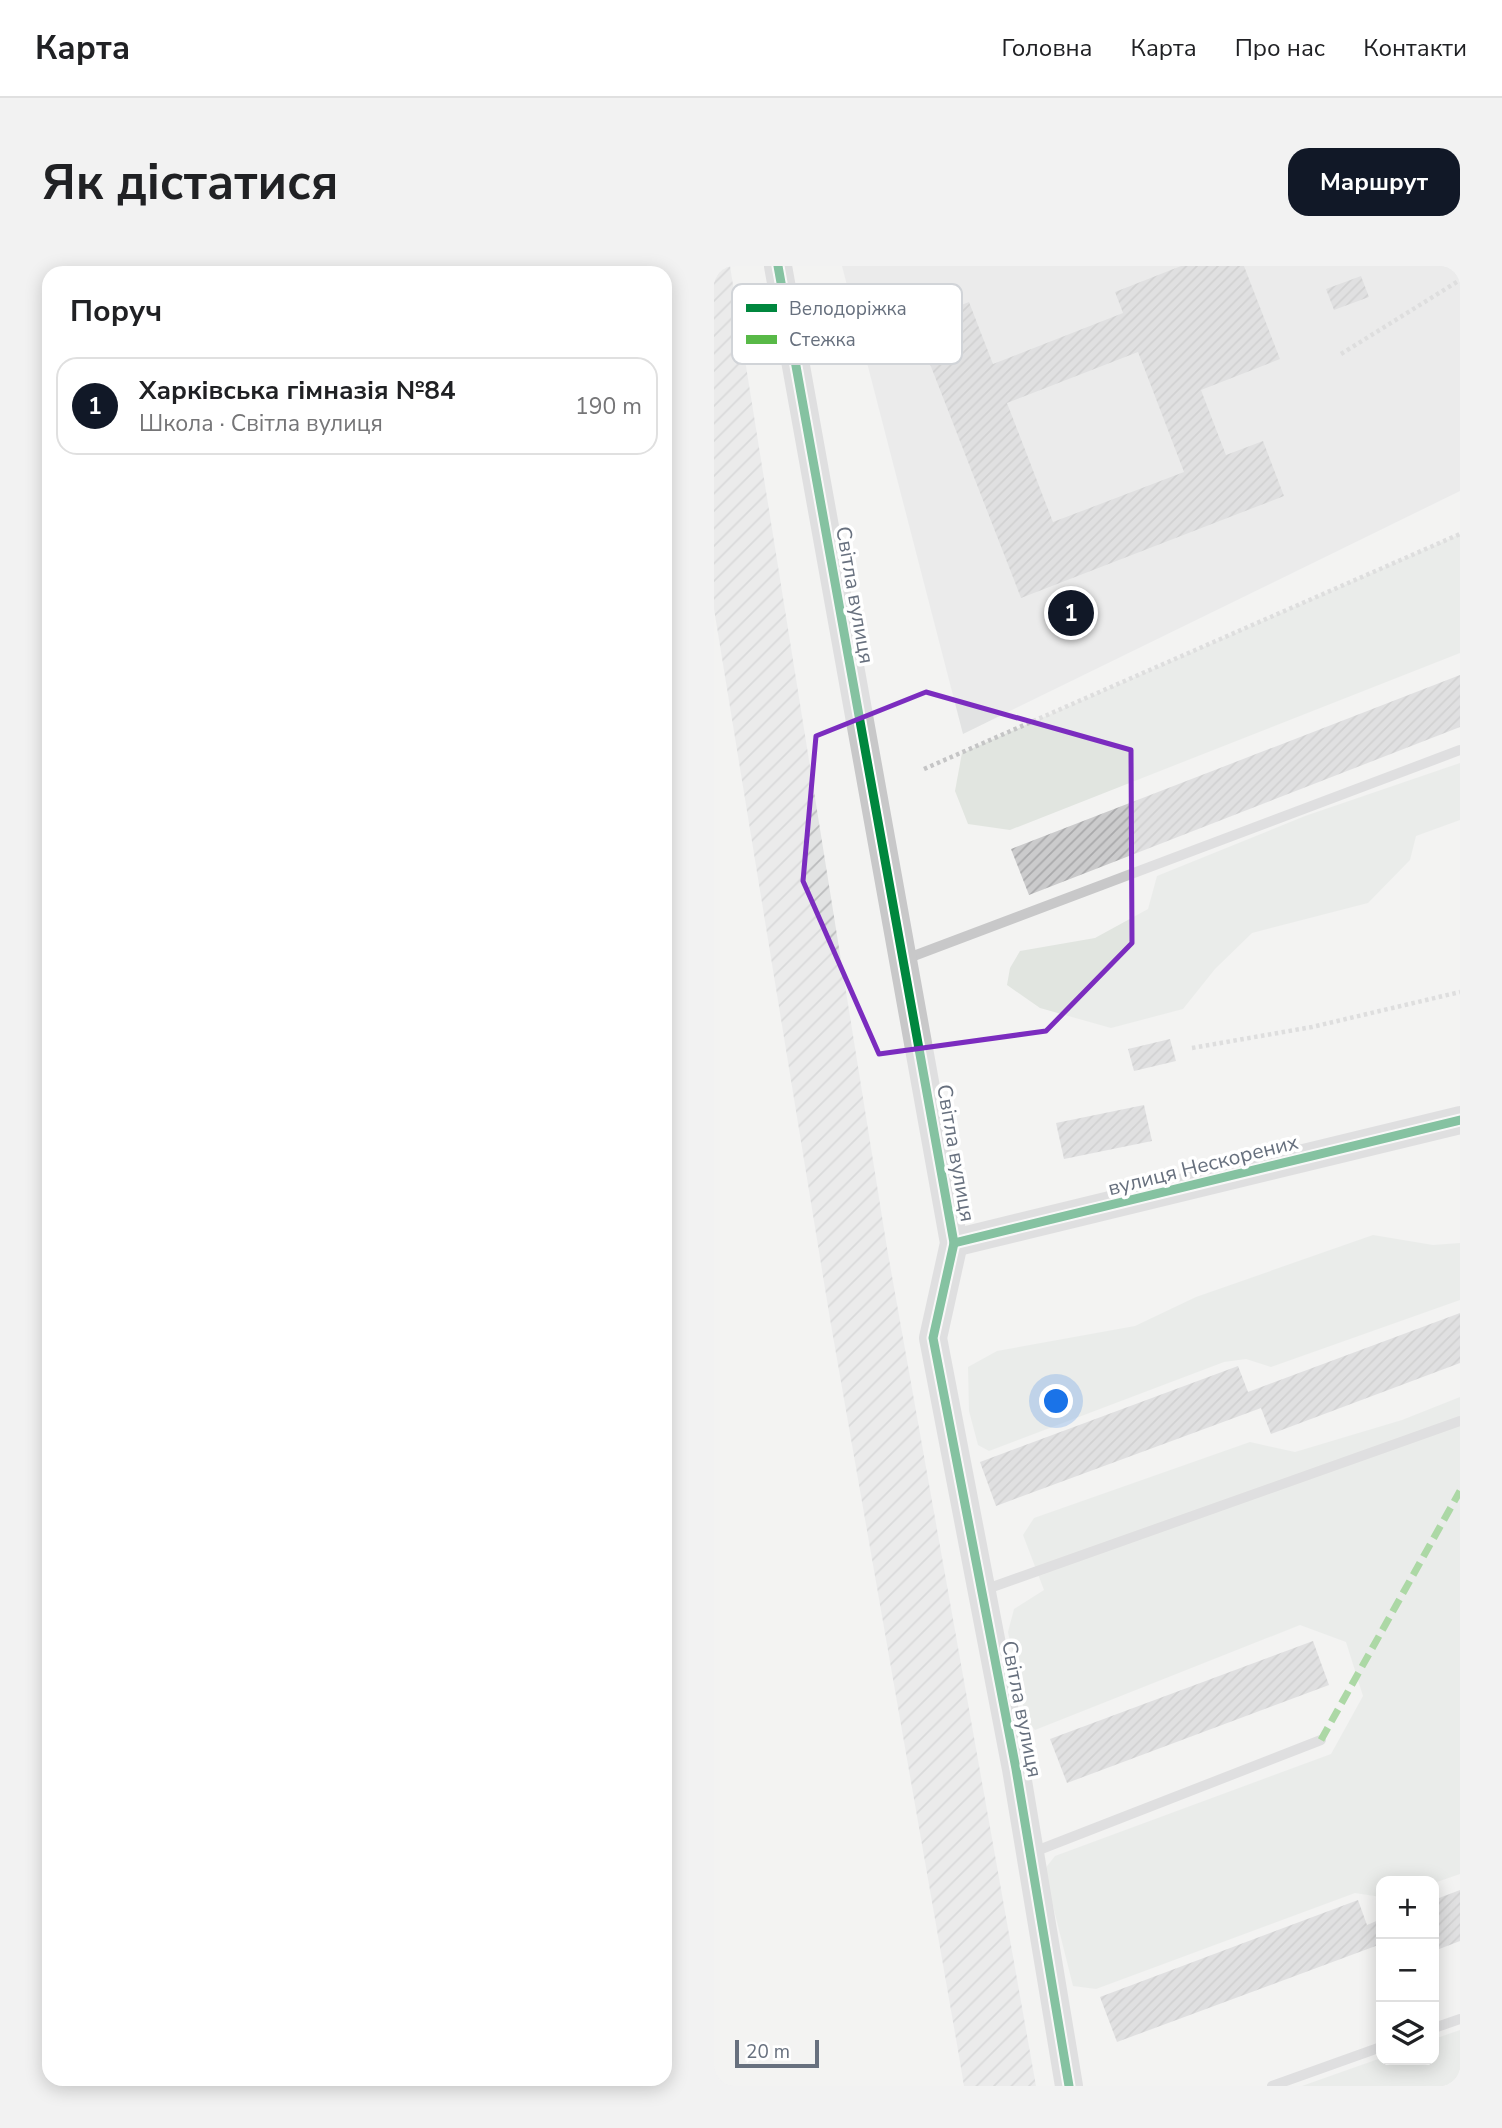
<!DOCTYPE html>
<html lang="uk">
<head>
<meta charset="utf-8">
<style>
	:root { --surface:#fff; --page:#f2f2f2; --text:#202124; --muted:#757577; --line:#e0e0e0; --accent:#111827 }
	body { margin:0; font-family:"Nunito Sans",sans-serif; background:var(--page); color:var(--text) }
	.controls { position:absolute; right:21px; bottom:21px; display:grid; overflow:hidden; border-radius:14px; box-shadow:0 4px 18px #0003 }
	.controls button { width:63px; height:63px; display:grid; place-items:center; padding:0; border:0; border-bottom:2px solid var(--line); background:var(--surface); color:var(--text); font:35px sans-serif }
	.scale { position:absolute; left:21px; bottom:18px; width:84px; box-sizing:border-box; padding-left:7px; border:4px solid #67707e; border-top:0; font-size:19px; line-height:24px; white-space:nowrap; color:#67707e; -webkit-text-stroke:5px #fff; paint-order:stroke }
	.you { position:absolute; left:343px; top:1136px; width:24px; height:24px; margin:-18px; border:5px solid #fff; border-radius:50%; background:#1a73e8; box-shadow:0 0 0 10px #1a73e833 }
	.badge { display:grid; place-items:center; width:46px; height:46px; border-radius:50%; background:var(--accent); color:#fff; font-size:23px; font-weight:700 }
	.pin { position:absolute; translate:-50% -50%; border:4px solid #fff; box-shadow:0 2px 7px #0006 }
	.list { margin:0; padding:0; list-style:none }
	h2 { display:flex; justify-content:space-between; align-items:center; height:91px; margin:0; padding:0 28px; font-size:30px }
	h2 small { font-size:23px; font-weight:400; color:var(--muted) }
	.list li { display:grid; grid-template-columns:46px 1fr auto; gap:21px; align-items:center; box-sizing:border-box; height:98px; margin:0 14px 14px; padding:0 14px; border:2px solid var(--line); border-radius:21px }
	.list b { display:block; font-size:26px; white-space:nowrap }
	.list p { margin:0; font-size:23px; white-space:nowrap; color:var(--muted) }
	.list em { font-size:23px; font-style:normal; color:var(--muted) }
	.icon { flex:none; width:38px; height:38px; fill:none; stroke:currentColor; stroke-width:2; stroke-linecap:round; stroke-linejoin:round }
	.map { position:relative; flex:none; width:746px; height:1820px; overflow:hidden; border-radius:21px }
	header { display:flex; align-items:center; gap:42px; box-sizing:border-box; height:98px; padding:0 35px; background:var(--surface); border-bottom:2px solid var(--line) }
	header strong { font-size:33px }
	nav { display:flex; gap:38px; margin-inline-start:auto; font-size:24px }
	.intro { display:flex; align-items:center; justify-content:space-between; box-sizing:border-box; height:168px; padding:0 42px }
	h1 { margin:0; font-size:49px }
	.button { padding:18px 32px; border-radius:21px; background:var(--accent); color:#fff; font-size:24px; font-weight:700 }
	main { display:flex; gap:42px; padding:0 42px }
	aside { flex:1; background:var(--surface); border-radius:21px; box-shadow:0 4px 18px #0003 }
	.map>svg:first-child { display:block }
	.built { fill:#e2e3e3 }
	.industrial { fill:url(#industrial-furrows) }
	.green { fill:#e1e5e0 }
	.building { fill:url(#building-hatch); fill-rule:evenodd }
	.lines { fill:none; stroke-linecap:round; stroke-linejoin:round }
	.path { stroke:#c5c5c6; stroke-width:4.5; stroke-dasharray:3.5 3.5; stroke-linecap:butt }
	.service { stroke:#c8c8c9; stroke-width:10 }
	.tertiary { stroke:#c8c8c9; stroke-width:28 }
	.quiet { stroke:#58b947; stroke-width:7; stroke-dasharray:14 7; stroke-linecap:butt }
	.cycleway-casing { stroke:#fff; stroke-width:13 }
	.cycleway { stroke:#00873e; stroke-width:9 }
	.marked { fill:none; stroke:#7b2cbf; stroke-width:5; stroke-linejoin:round }
	.labels { text-anchor:middle; dominant-baseline:central; stroke-width:7; stroke-linejoin:round; paint-order:stroke }
	.street-label { font-size:21px; fill:#67707e; stroke:#fff }
	.key { fill:#fff; stroke:#d1d4d8; stroke-width:2 }
	.key-label { font-size:19px; fill:#67707e }
</style>
</head>
<body>
<header>
<strong>Карта</strong>
<nav><a>Головна</a><a>Карта</a><a>Про нас</a><a>Контакти</a></nav>
</header>
<div class="intro"><h1>Як дістатися</h1><a class="button">Маршрут</a></div>
<main>
<aside>
<h2>Поруч<small></small></h2>
<ul class="list">
<li><span class="badge">1</span><div><b>Харківська гімназія №84</b><p>Школа · Світла вулиця</p></div><em>190 m</em></li>
</ul>
</aside>
<div class="map">
<svg width="746" height="1820" viewBox="0 0 746 1820">
	<defs>
		<pattern id="industrial-furrows" width="10" height="10" patternUnits="userSpaceOnUse" patternTransform="scale(1.75)"><rect width="10" height="10" fill="#e2e3e3"/><path d="M-1 1l2-2M0 10L10 0M9 11l2-2" fill="none" stroke="#bbbcbd"/></pattern>
		<pattern id="building-hatch" width="6" height="6" patternUnits="userSpaceOnUse" patternTransform="scale(1.75)"><rect width="6" height="6" fill="#cbcbcc"/><path d="M-1 1l2-2M0 6l6-6M5 7l2-2" fill="none" stroke="#a9a9ab"/></pattern>
	</defs>
	<rect width="100%" height="100%" fill="#f3f3f2"/>
	<polygon class="built" points="128,0 746,0 746,225 249,468"/>
	<polygon class="industrial" points="0,0 16,0 173,982 322,1820 250,1820 245,1790 116,1053 0,343"/>
	<g class="green">
		<polygon points="746,268 746,387 296,564 254,558 241,525 248,487"/>
		<polygon points="746,497 746,554 702,570 696,594 654,637 538,667 501,703 469,743 397,762 326,742 293,719 296,702 306,685 381,672 434,643 443,610 591,550"/>
		<polygon points="659,969 719,979 746,977 746,1034 557,1101 532,1093 510,1096 275,1185 264,1179 255,1145 254,1101 283,1085 421,1060 482,1031"/>
		<polygon points="746,1131 746,1608 720,1617 720,1615 667,1615 667,1631 641,1627 382,1723 359,1720 330,1604 341,1590 617,1488 649,1430 632,1376 586,1359 321,1464 312,1454 294,1366 300,1343 330,1324 309,1269 320,1252 536,1176 581,1186 688,1154"/>
		<polygon points="746,1764 746,1820 588,1820 667,1792 667,1794 720,1794 720,1773"/>
	</g>
	<g class="building">
		<path d="M467,0H530L566,93L487,124L512,189L549,175L570,230L307,332L200,57L255,36L279,98L409,47L401,26ZM424,86L470,206L339,256L293,137Z"/>
		<polygon points="647,10 655,31 620,44 612,23"/>
		<polygon points="746,409 746,461 315,629 297,583"/>
		<polygon points="456,773 462,795 420,805 414,783"/>
		<polygon points="430,839 438,875 350,893 342,857"/>
		<polygon points="746,1047 746,1097 557,1168 547,1142 282,1240 266,1196 524,1100 534,1126"/>
		<polygon points="599,1375 615,1419 353,1517 336,1473"/>
		<polygon points="746,1624 746,1675 720,1685 720,1634"/>
		<polygon points="644,1634 653,1659 667,1653 667,1678 403,1776 386,1731"/>
	</g>
	<g class="lines">
		<g class="path">
			<polyline points="627,88 746,14"/>
			<polyline points="210,503 746,268"/>
			<polyline points="478,782 598,761 746,726"/>
		</g>
		<g class="service">
			<polyline points="189,694 746,484"/>
			<polyline points="270,1324 746,1155"/>
			<polyline points="317,1587 607,1474"/>
			<polyline points="720,1762 746,1753"/>
			<polyline points="558,1820 667,1781"/>
		</g>
		<g class="tertiary">
			<polyline points="64,0 240,977 219,1072 302,1503 355,1820"/>
			<polyline points="240,977 746,854"/>
		</g>
		<polyline class="quiet" points="607,1474 746,1225"/>
		<defs>
			<g id="cycleway">
				<polyline points="64,0 240,977 219,1072 302,1503 355,1820"/>
				<polyline points="240,977 746,854"/>
			</g>
		</defs>
		<use href="#cycleway" class="cycleway-casing"/>
		<use href="#cycleway" class="cycleway"/>
	</g>
	<path d="M0 0H746V1820H0ZM212,426L417,484L418,677L332,765L165,788L89,615L102,470Z" fill="#f3f3f2" fill-opacity=".55" fill-rule="evenodd"/>
	<path class="marked" d="M212,426L417,484L418,677L332,765L165,788L89,615L102,470Z"/>
	<g class="labels">
		<g class="street-label">
			<text transform="translate(141 329) rotate(80)">Світла вулиця</text>
			<text transform="translate(242 887) rotate(80)">Світла вулиця</text>
			<text transform="translate(489 899) rotate(-14)">вулиця Нескорених</text>
			<text transform="translate(308 1443) rotate(79)">Світла вулиця</text>
		</g>
	</g>
	<rect x="18" y="18" width="230" height="80" rx="10" class="key"/>
	<rect x="32" y="38" width="31" height="8" fill="#00873e"/>
	<rect x="32" y="69" width="31" height="9" fill="#58b947"/>
	<g class="key-label">
		<text x="75" y="49">Велодоріжка</text>
		<text x="75" y="80">Стежка</text>
	</g>
</svg>
<div class="controls">
<button>+</button>
<button>−</button>
<button><svg class="icon" aria-label="layers" viewBox="0 0 24 24"><path d="M12 4l9 5-9 5-9-5zM3 14l9 5 9-5"/></svg></button>
</div>
<div class="scale">20 m</div>
<div class="you"></div>
<div class="pin badge" style="left:357px;top:347px">1</div>
</div>
</main>
</body>
</html>
